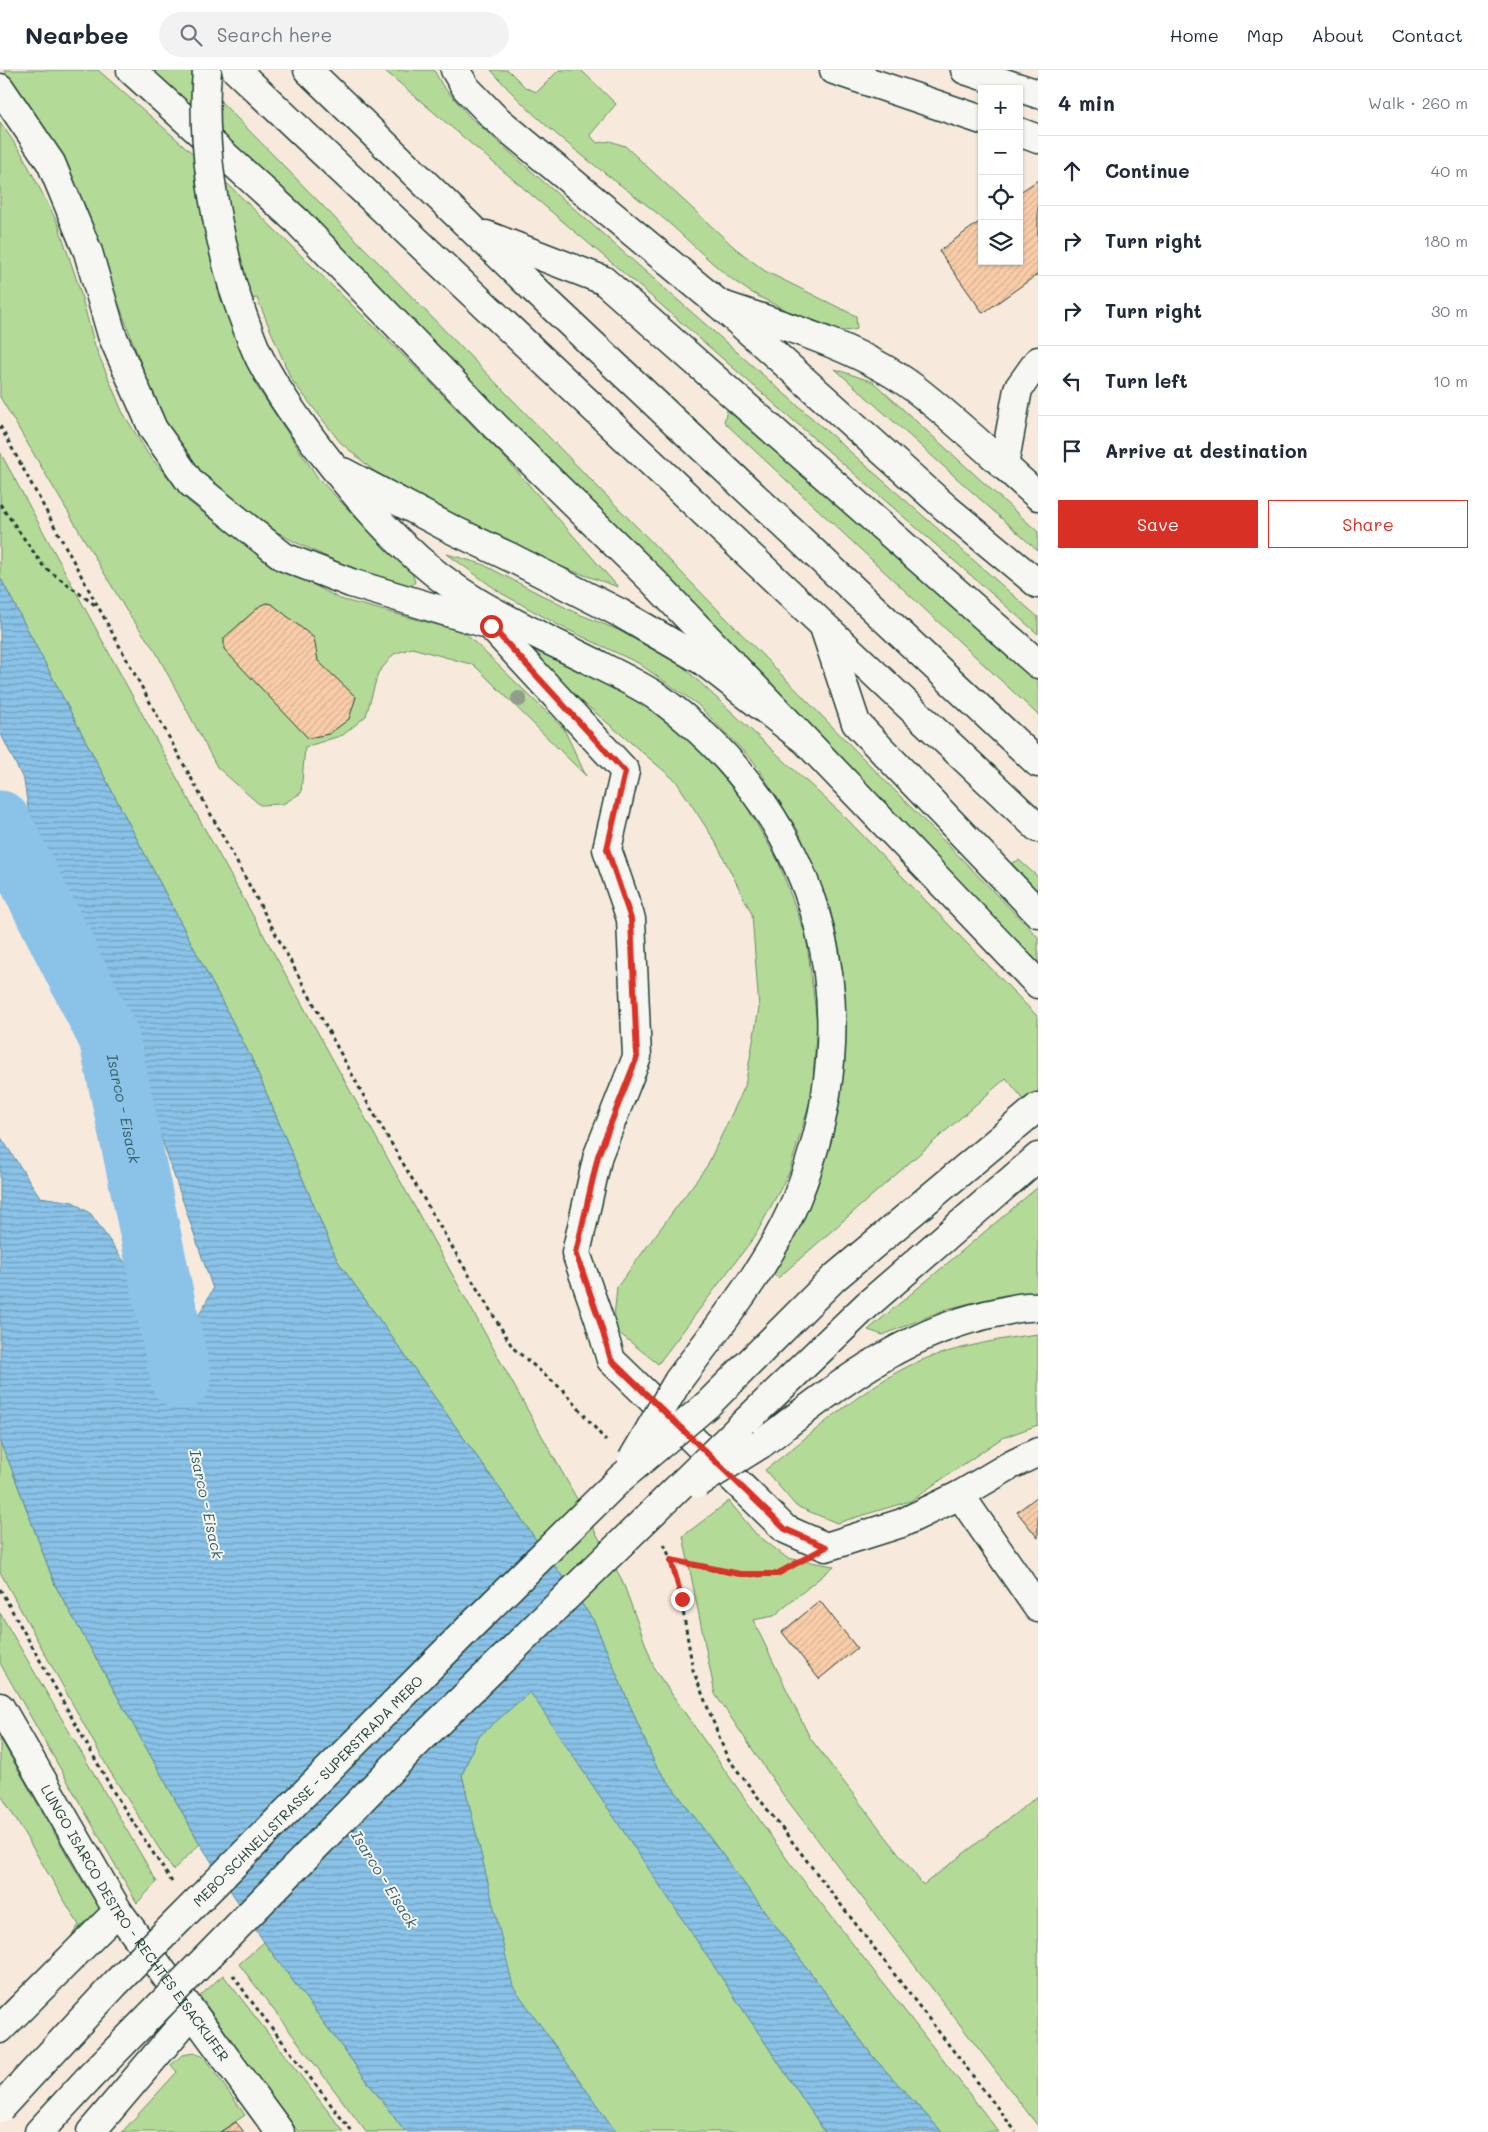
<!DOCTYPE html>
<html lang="en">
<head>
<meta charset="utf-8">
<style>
	:root { --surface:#fff; --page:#f2f2f3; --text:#1f2937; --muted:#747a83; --line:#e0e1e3; --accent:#d93025 }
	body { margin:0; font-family:Mali,sans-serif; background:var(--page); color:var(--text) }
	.controls { position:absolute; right:15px; top:15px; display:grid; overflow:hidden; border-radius:0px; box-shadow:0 1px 4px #0004 }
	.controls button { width:45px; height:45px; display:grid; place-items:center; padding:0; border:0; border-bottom:1px solid var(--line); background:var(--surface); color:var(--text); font:25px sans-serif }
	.stop { position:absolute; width:15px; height:15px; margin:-11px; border:4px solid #d93025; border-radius:50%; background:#fff }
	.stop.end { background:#d93025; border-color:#fff; box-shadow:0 1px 5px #0008 }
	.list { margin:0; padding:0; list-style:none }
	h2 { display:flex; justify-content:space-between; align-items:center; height:65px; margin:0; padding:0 20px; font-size:21px }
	h2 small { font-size:16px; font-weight:400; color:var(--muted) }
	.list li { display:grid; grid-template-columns:32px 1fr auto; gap:15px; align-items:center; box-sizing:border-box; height:70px; padding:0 20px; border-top:1px solid var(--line) }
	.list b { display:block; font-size:19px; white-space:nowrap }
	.list em { font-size:16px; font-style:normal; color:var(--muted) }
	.actions { display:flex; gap:10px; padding:15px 20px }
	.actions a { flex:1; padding:11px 0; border:1px solid var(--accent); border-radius:0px; text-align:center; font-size:18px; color:var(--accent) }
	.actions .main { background:var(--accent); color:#fff }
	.icon { flex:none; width:28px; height:28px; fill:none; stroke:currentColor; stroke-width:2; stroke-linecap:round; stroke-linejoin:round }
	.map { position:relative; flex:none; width:1038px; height:2062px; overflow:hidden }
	header { display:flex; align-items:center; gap:30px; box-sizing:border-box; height:70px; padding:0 25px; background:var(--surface); border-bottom:1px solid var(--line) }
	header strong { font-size:24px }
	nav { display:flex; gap:28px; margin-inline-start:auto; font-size:18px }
	.search { width:350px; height:45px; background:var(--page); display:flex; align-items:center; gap:12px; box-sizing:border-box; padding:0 18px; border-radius:28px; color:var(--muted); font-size:19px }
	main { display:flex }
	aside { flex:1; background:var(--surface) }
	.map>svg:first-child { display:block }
	.green { fill:#b3db97; stroke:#698c66 }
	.water { fill:url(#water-rules); stroke:#5f8da0 }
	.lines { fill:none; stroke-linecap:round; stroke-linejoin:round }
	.river { stroke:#8ac2e8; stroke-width:61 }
	.building { fill:url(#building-hatch); stroke:#1f3d34 }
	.minor-casing { stroke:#1f3d34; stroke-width:31 }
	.major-casing { stroke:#1f3d34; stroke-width:31 }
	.highway-casing { stroke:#1f3d34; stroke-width:31 }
	.path { stroke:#1f3d34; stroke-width:3; stroke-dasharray:4 4; stroke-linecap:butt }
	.minor { stroke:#f6f6f2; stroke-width:28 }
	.major { stroke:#f6f6f2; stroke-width:28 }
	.highway { stroke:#f6f6f2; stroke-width:28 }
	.highway-bridge-casing { stroke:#1f3d34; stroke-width:31; stroke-linecap:butt }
	.highway-bridge { stroke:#f6f6f2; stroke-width:28 }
	.tree { fill:#919c8b }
	.route { stroke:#d93025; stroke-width:6 }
	.labels { text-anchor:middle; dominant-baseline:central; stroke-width:4; stroke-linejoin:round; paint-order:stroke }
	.street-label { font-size:14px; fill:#1f3d34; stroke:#f6f6f2 }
	.water-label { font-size:15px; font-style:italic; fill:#3a5e61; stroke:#f6f6f2 }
</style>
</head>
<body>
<header>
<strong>Nearbee</strong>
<div class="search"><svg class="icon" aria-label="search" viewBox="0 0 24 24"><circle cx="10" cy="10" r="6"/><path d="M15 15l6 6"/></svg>Search here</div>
<nav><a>Home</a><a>Map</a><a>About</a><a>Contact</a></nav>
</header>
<main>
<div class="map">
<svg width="1038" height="2062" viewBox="0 0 1038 2062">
	<defs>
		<pattern id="water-rules" width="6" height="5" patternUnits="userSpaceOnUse" patternTransform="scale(1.25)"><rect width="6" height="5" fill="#8ac2e8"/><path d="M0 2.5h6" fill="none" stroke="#709fbd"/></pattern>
		<pattern id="building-hatch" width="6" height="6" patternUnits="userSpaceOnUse" patternTransform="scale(1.25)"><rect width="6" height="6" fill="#facda9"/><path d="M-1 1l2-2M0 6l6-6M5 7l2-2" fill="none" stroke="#d6b192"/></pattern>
	</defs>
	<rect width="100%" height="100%" fill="#f7eadc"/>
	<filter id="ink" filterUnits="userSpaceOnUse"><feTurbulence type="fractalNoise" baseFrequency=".02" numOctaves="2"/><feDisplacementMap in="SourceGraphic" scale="10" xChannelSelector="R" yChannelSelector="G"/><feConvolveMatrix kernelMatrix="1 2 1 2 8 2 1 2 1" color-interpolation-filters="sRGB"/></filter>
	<g filter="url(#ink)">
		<g class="green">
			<polygon points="4,0 98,0 232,118 403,285 508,391 618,517 559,496 458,447 374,401 340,372 291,309 257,228 224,232 257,317 318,408 387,480 412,503 415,512 410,518 342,494 293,471 249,446 200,402 159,342 87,149 28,32"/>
			<polygon points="152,0 190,0 1038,867 1038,901 227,70"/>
			<polygon points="384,0 434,0 442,15 471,48 1038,547 1038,564 652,227"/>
			<path d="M491,0H508L526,18L537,22L559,0H581L616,34L590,65L597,73L610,71L625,76L735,178L765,201L856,246L857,259C837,265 814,254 796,245C781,237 764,230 749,221C712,198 683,162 648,136C593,94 536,53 491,0Z"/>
			<polygon points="0,52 22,84 58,154 78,214 95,276 122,341 148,384 189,432 262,487 340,529 464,562 564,659 586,706 474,595 412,578 394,584 378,603 366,646 343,665 305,677 301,723 283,734 260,735 217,697 156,582 126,540 0,327"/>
			<polygon points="835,299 873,312 1038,462 1038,481"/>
			<polygon points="727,340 1038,608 1038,645 724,352"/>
			<polygon points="0,382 197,745 622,1510 655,1600 789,1792 999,2062 942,2062 874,1988 655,1694 594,1551 337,1190 252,989 0,507"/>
			<polygon points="447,484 482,494 574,542 618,560 681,595 845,747 1038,947 1038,1047 1006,1008 778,1208 770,1202 804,1142 829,1075 844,1002 845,925 840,881 830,838 799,762 754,692 697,634 638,593 560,556 501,523"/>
			<polygon points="527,578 566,593 643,634 695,674 744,732 778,791 806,866 817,952 812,1024 789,1103 755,1166 658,1294 613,1258 617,1217 707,1096 745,1016 759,938 752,844 715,771 676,711 525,583"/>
			<polygon points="1019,790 1038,807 1038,824 1010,794"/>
			<polygon points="1038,1117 1038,1224 1005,1225 946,1239 883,1265 868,1260"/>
			<path d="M1038,1264V1355L1002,1368L910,1431L837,1453L796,1436L765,1400C811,1365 873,1308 927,1288C960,1277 1003,1268 1038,1264Z"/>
			<polygon points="0,1373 9,1392 55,1515 200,1774 173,1800 109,1700 0,1502"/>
			<polygon points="729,1431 755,1463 787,1488 834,1496 774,1546 753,1550 810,1668 923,1815 1038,1726 1038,2056 784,1726 715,1624 683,1466"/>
			<polygon points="0,1543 157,1812 137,1833 0,1593"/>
			<polygon points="530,1621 825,2062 616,2062 512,1916 462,1705 477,1668"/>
			<polygon points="0,1668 79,1806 101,1840 66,1874 79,1855 0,1723"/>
			<polygon points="264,1872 405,2062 366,2062 239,1894"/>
			<polygon points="223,1905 344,2062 299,2062 284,2044 200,1926"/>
			<polygon points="194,1983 204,1987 245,2045 220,2062 122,2062 177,2002 171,1995 182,1985"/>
		</g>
		<polygon class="water" points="0,507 252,989 337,1190 594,1551 655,1694 874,1988 942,2062 825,2062 530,1622 477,1668 462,1705 513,1916 616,2062 405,2062 264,1872 200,1774 55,1515 9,1392 0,1373 0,1066 40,1127 73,1132 91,1144 137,1210 199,1245 213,1219 128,971 37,796 24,711 0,662"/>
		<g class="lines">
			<path class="river" id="s1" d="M0,751L109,968L181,1309"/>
		</g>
		<g class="building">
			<polygon points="1038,110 1038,204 983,243 939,181 982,150 982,191 1019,191 1019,123"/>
			<polygon points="267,533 272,534 314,568 318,591 356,627 349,649 329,664 308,668 224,579 224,568 261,535"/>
			<polygon points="1038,1426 1038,1468 1017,1442"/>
			<polygon points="820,1531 857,1578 819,1609 782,1562"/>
			<polygon points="236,2052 244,2062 220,2062"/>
		</g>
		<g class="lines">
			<defs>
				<g id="minor">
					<polyline points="834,0 982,50"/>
					<polyline points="965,0 1038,24"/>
					<polyline points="1019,62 1038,69"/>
					<path d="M719,234C782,255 861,278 914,318C957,351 997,390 1038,426"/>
					<polyline points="1004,396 1018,319 1038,291"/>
					<polyline points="491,556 625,701 607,779 631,849 637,987 598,1085 576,1183 599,1249 611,1290 785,1459 826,1477 902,1453 960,1425"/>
					<polyline points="1038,1382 1009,1396 960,1425 1038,1538"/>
					<path id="s2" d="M0,1637L118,1841L280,2062"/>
					<polyline points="0,1959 118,1841"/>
					<polyline points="91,2062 192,1943"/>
				</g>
				<polyline id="major" points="131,0 297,151 496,357 654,512 1038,914"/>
				<g id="highway">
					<polyline points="236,0 1038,758"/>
					<polyline points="308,0 539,224 1038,693"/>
					<polyline points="455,0 466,18 494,47 719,234 946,438 1038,514"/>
					<polyline points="0,18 51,93 88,182 112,265 153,359 191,413 284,487 351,513 504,559"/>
					<polyline points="486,165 603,210 1038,594"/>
					<path d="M233,217C241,241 249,266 260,289C281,329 307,364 335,399C376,450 419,498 477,532C517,556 560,575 601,596C622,607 644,617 662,630C825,751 872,944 796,1130C769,1196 720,1254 678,1311"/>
					<polyline points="343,402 451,459 512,488 620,543 703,591 802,668"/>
					<polyline points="825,560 856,653 1038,843"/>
					<polyline points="707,1335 834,1208 1038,1037"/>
					<polyline points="739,1358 867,1235 1038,1087"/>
					<path d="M761,1374C835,1318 906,1259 1000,1242C1013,1239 1025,1236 1038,1237"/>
					<polyline points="39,2062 87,2010"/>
				</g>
			</defs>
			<use href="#minor" class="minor-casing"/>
			<use href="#major" class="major-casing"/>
			<use href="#highway" class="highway-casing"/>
			<g class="path">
				<polyline points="0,356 367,1032 455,1182 513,1278 564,1321 606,1371"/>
				<polyline points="0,434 44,497 95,535"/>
				<polyline points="664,1474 671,1490 681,1529 693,1600 727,1687 1016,2062"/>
				<path d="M671,1490C707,1497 756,1516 791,1497"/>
				<polyline points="0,1519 113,1721 172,1812"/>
				<polyline points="233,1905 248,1927 352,2062"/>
			</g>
			<use href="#minor" class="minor"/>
			<use href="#major" class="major"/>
			<use href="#highway" class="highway"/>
			<defs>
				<g id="highway-bridge">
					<path d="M207,0C201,74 214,146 233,217"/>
					<polyline points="632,1390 678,1311"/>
					<polyline points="698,1413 761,1374"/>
					<polyline points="87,2010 413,1677 739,1358"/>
					<path id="s3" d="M0,2038L114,1915L473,1554L621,1408L707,1335"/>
				</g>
			</defs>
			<use href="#highway-bridge" class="highway-bridge-casing"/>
			<use href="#highway-bridge" class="highway-bridge"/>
		</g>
		<circle class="tree" cx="519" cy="629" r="8"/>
	</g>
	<g class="lines" filter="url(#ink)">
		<polyline class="route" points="491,556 625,702 607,779 631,849 637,987 598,1086 576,1183 599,1249 611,1290 785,1459 826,1477 777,1504 740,1504 671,1490 682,1529"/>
	</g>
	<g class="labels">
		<g class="street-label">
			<text stroke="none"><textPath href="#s3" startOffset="442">MEBO-SCHNELLSTRASSE - SUPERSTRADA MEBO</textPath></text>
			<text stroke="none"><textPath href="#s2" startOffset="255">LUNGO ISARCO DESTRO - RECHTES EISACKUFER</textPath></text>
		</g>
		<g class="water-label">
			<text stroke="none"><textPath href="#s1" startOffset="315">Isarco - Eisack</textPath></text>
			<text transform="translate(207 1434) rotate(78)">Isarco - Eisack</text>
			<text transform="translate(385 1809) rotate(58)">Isarco - Eisack</text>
		</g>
	</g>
</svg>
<div class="controls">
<button>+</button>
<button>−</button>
<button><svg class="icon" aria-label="locate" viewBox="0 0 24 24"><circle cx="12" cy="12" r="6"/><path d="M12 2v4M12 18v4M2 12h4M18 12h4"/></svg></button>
<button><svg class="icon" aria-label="layers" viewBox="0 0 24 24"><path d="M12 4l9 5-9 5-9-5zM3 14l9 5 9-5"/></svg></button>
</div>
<div class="stop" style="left:491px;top:556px"></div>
<div class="stop end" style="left:682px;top:1529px"></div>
</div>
<aside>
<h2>4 min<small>Walk · 260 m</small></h2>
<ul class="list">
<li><svg class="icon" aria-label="ahead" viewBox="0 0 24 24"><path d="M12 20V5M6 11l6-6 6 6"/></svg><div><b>Continue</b></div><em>40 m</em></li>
<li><svg class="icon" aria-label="right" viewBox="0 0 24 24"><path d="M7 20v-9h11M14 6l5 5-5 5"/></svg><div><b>Turn right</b></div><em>180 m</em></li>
<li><svg class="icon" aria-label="right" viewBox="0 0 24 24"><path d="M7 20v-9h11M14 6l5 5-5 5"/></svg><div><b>Turn right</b></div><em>30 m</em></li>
<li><svg class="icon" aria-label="left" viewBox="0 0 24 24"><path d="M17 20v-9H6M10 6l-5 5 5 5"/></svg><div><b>Turn left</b></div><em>10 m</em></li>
<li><svg class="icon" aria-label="arrive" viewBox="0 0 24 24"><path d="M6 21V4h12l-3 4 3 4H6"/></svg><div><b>Arrive at destination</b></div></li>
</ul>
<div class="actions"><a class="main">Save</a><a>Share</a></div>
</aside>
</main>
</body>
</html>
